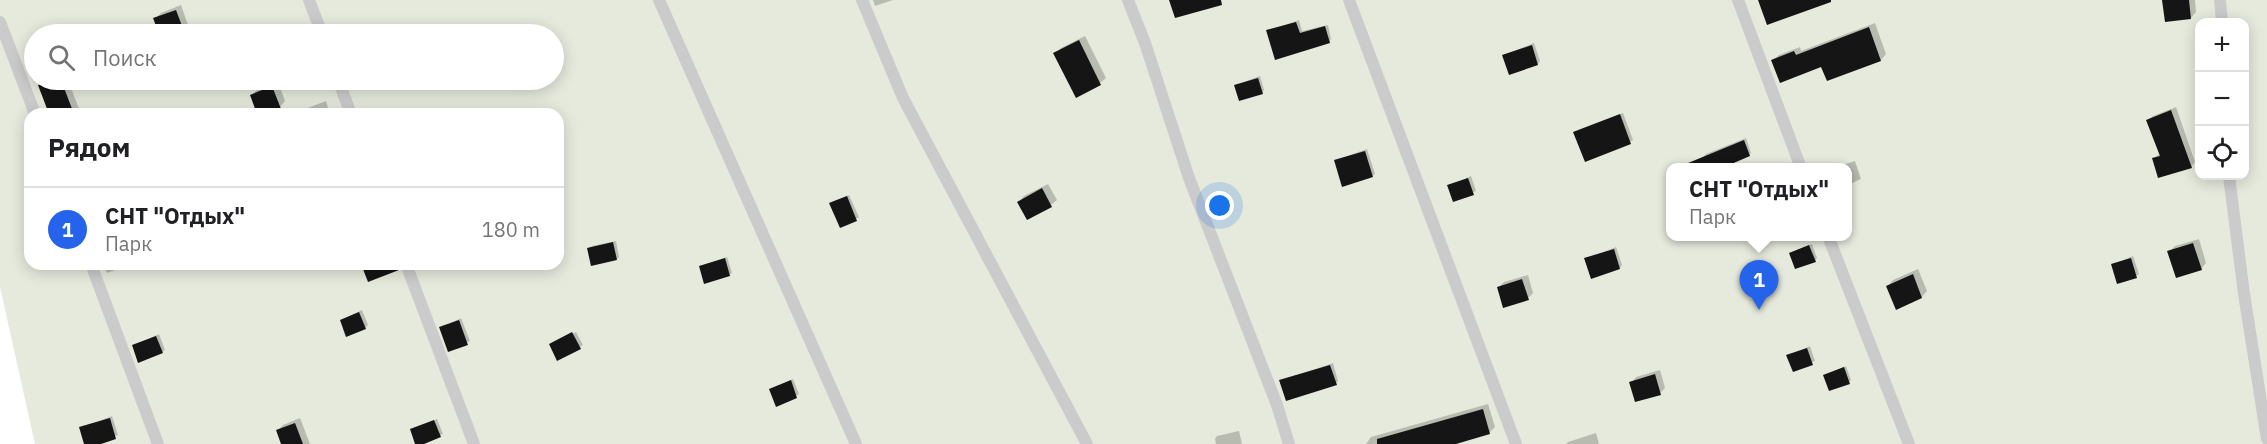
<!DOCTYPE html>
<html lang="ru">
<head>
<meta charset="utf-8">
<style>
	:root { --surface:#fff; --page:#f2f2f2; --text:#202124; --muted:#757577; --line:#e0e0e0; --accent:#2563eb }
	body { margin:0; font-family:"IBM Plex Sans",sans-serif; background:var(--page); color:var(--text) }
	.controls { position:absolute; right:18px; top:18px; display:grid; overflow:hidden; border-radius:12px; box-shadow:0 3px 15px #0003 }
	.controls button { width:54px; height:54px; display:grid; place-items:center; padding:0; border:0; border-bottom:2px solid var(--line); background:var(--surface); color:var(--text); font:30px sans-serif }
	.you { position:absolute; left:1220px; top:206px; width:21px; height:21px; margin:-15px; border:4px solid #fff; border-radius:50%; background:#1a73e8; box-shadow:0 0 0 9px #1a73e833 }
	.badge { display:grid; place-items:center; width:39px; height:39px; border-radius:50%; background:var(--accent); color:#fff; font-size:20px; font-weight:700 }
	.pin { position:absolute; translate:-50% -50px; filter:drop-shadow(0 2px 3px #0008) }
	.pin::after { content:''; position:absolute; top:32px; width:21px; height:18px; background:inherit; clip-path:polygon(0 0,100% 0,50% 100%) }
	.popup { position:absolute; left:1666px; top:163px; width:186px; height:78px; box-sizing:border-box; display:grid; place-content:center; border-radius:12px; background:var(--surface); filter:drop-shadow(0 2px 4px #0005); font-size:20px; white-space:nowrap; color:var(--muted) }
	.popup b { font-size:22px; color:var(--text) }
	.popup::after { content:''; position:absolute; left:50%; top:100%; margin-left:-12px; border:12px solid transparent; border-top-color:var(--surface) }
	.list { margin:0; padding:0; list-style:none }
	h2 { display:flex; justify-content:space-between; align-items:center; height:78px; margin:0; padding:0 24px; font-size:26px }
	h2 small { font-size:20px; font-weight:400; color:var(--muted) }
	.list li { display:grid; grid-template-columns:39px 1fr auto; gap:18px; align-items:center; box-sizing:border-box; height:84px; padding:0 24px; border-top:2px solid var(--line) }
	.list b { display:block; font-size:22px; white-space:nowrap }
	.list p { margin:0; font-size:20px; white-space:nowrap; color:var(--muted) }
	.list em { font-size:20px; font-style:normal; color:var(--muted) }
	.icon { flex:none; width:33px; height:33px; fill:none; stroke:currentColor; stroke-width:2; stroke-linecap:round; stroke-linejoin:round }
	.map { position:relative; flex:none; width:2267px; height:444px; overflow:hidden }
	.search { position:absolute; background:var(--surface); box-shadow:0 3px 15px #0003; left:24px; top:24px; width:540px; height:66px; display:flex; align-items:center; gap:15px; box-sizing:border-box; padding:0 21px; border-radius:33px; color:var(--muted); font-size:22px }
	.panel { position:absolute; background:var(--surface); box-shadow:0 3px 15px #0003; left:24px; top:108px; width:540px; height:162px; border-radius:18px }
	.map>svg:first-child { display:block }
	.green { fill:#e6eadd; fill-rule:evenodd }
	.shadow { fill:#0003 }
	.building { fill:#151515 }
	.lines { fill:none; stroke-linecap:round; stroke-linejoin:round }
	.service { stroke:#cbcbcb; stroke-width:12 }
</style>
</head>
<body>
<div class="map">
<svg width="2267" height="444" viewBox="0 0 2267 444">
	<rect width="100%" height="100%" fill="#fff"/>
	<path class="green" d="M0,0H2267V444H35L0,287ZM2200,22H2244V176H2200ZM34,34H554V80H34ZM30,114H558V264H30ZM1670,168H1848V236H1670Z"/>
	<g class="shadow">
		<polygon points="873,0 893,0 875,6"/>
		<polygon points="2164,0 2195,0 2196,12 2191,18"/>
		<polygon points="181,5 188,25 183,30 172,34 161,34 155,19 161,13"/>
		<polygon points="1299,20 1302,31 1328,25 1331,39 1329,42 1268,31"/>
		<polygon points="1875,23 1886,54 1881,60 1822,65 1773,60 1779,55 1800,47 1801,51"/>
		<polygon points="1085,36 1106,78 1100,83 1055,54 1061,48"/>
		<polygon points="1534,43 1540,61 1538,64 1504,55"/>
		<polygon points="1260,76 1264,90 1262,93 1236,85"/>
		<polygon points="48,80 68,80 81,114 50,114 40,86"/>
		<polygon points="278,82 285,101 280,107 259,114 252,95 257,90"/>
		<polygon points="326,101 330,114 300,114 305,109"/>
		<polygon points="2176,107 2195,162 2191,167 2154,158 2161,153 2148,120 2153,116"/>
		<polygon points="111,109 113,114 99,114"/>
		<polygon points="1623,113 1633,140 1630,142 1575,132"/>
		<polygon points="1746,138 1751,153 1749,155 1708,168 1704,156 1706,154"/>
		<polygon points="1367,149 1375,174 1372,176 1336,160"/>
		<polygon points="1855,161 1861,179 1848,185 1848,168 1834,168"/>
		<polygon points="1471,176 1476,191 1454,200 1449,186"/>
		<polygon points="1048,184 1057,200 1051,205 1027,218 1019,202 1024,196"/>
		<polygon points="849,195 859,217 856,219 834,201"/>
		<polygon points="2199,239 2206,263 2201,269 2169,252 2175,246"/>
		<polygon points="616,241 619,257 617,259 589,248 592,246"/>
		<polygon points="1812,244 1817,258 1815,261 1790,253"/>
		<polygon points="1616,247 1622,265 1620,268 1586,259"/>
		<polygon points="2133,256 2139,274 2136,276 2113,264"/>
		<polygon points="727,257 732,273 729,275 701,266"/>
		<polygon points="103,264 130,264 107,273"/>
		<polygon points="1918,269 1927,291 1922,297 1896,308 1888,286 1893,280"/>
		<polygon points="1528,275 1533,293 1528,298 1498,288 1504,282"/>
		<polygon points="362,310 368,325 365,328 341,320"/>
		<polygon points="461,318 470,341 449,350 441,328"/>
		<polygon points="576,332 583,345 558,359 551,345"/>
		<polygon points="159,334 165,350 162,352 133,346"/>
		<polygon points="1810,346 1815,361 1793,370 1788,356"/>
		<polygon points="1333,363 1338,381 1336,383 1281,381"/>
		<polygon points="1846,366 1851,380 1849,382 1825,375"/>
		<polygon points="1660,370 1665,388 1660,393 1631,383 1636,377"/>
		<polygon points="793,379 799,394 796,396 771,390"/>
		<polygon points="1488,404 1495,427 1489,433 1451,444 1366,444 1371,437"/>
		<polygon points="112,416 118,435 96,444 86,444 81,428"/>
		<polygon points="300,418 310,444 283,444 278,430 283,425"/>
		<polygon points="437,419 443,434 417,444 411,430"/>
		<polygon points="1239,431 1242,444 1216,444 1215,439 1217,436"/>
		<polygon points="1596,433 1599,444 1566,444 1568,442"/>
	</g>
	<g class="building">
		<polygon points="1169,0 1221,0 1222,5 1175,18"/>
		<polygon points="1758,0 1831,0 1831,2 1767,25"/>
		<polygon points="2162,0 2189,0 2191,19 2165,22"/>
		<polygon points="176,10 185,34 159,34 153,18"/>
		<polygon points="1296,22 1300,33 1325,26 1330,43 1275,60 1266,30"/>
		<polygon points="1869,27 1881,61 1827,81 1821,67 1780,83 1771,60 1794,51 1796,55"/>
		<polygon points="1079,40 1101,85 1076,98 1053,53"/>
		<polygon points="1532,45 1538,65 1509,75 1502,55"/>
		<polygon points="1258,78 1263,94 1239,101 1234,85"/>
		<polygon points="53,80 61,80 74,114 49,114 38,85"/>
		<polygon points="272,86 283,114 257,114 250,95"/>
		<polygon points="2171,110 2192,168 2158,178 2152,158 2160,156 2146,120"/>
		<polygon points="1620,114 1631,144 1585,162 1573,132"/>
		<polygon points="1744,140 1750,156 1722,168 1676,168"/>
		<polygon points="1365,151 1373,177 1342,187 1334,160"/>
		<polygon points="1468,178 1474,195 1453,202 1447,185"/>
		<polygon points="1042,188 1052,207 1027,220 1017,202"/>
		<polygon points="847,196 857,221 840,228 829,203"/>
		<polygon points="613,242 617,260 591,266 587,248"/>
		<polygon points="2193,243 2202,270 2176,278 2167,251"/>
		<polygon points="1809,245 1816,262 1795,269 1789,253"/>
		<polygon points="1614,249 1620,269 1591,279 1584,258"/>
		<polygon points="725,258 730,276 704,284 699,266"/>
		<polygon points="2131,258 2137,278 2117,284 2111,264"/>
		<polygon points="361,264 398,264 399,270 368,282"/>
		<polygon points="1913,274 1922,298 1896,310 1886,286"/>
		<polygon points="1522,279 1529,300 1503,308 1497,287"/>
		<polygon points="359,312 366,329 346,337 340,320"/>
		<polygon points="459,320 468,345 448,352 439,327"/>
		<polygon points="572,332 581,349 557,361 549,344"/>
		<polygon points="156,336 163,353 138,363 132,345"/>
		<polygon points="1807,348 1813,365 1793,372 1786,355"/>
		<polygon points="1330,365 1337,385 1286,401 1279,380"/>
		<polygon points="1844,367 1850,384 1829,391 1823,375"/>
		<polygon points="1655,374 1661,395 1635,402 1629,382"/>
		<polygon points="791,380 797,398 776,407 769,389"/>
		<polygon points="1483,409 1490,434 1456,444 1377,444 1377,439"/>
		<polygon points="110,418 116,439 101,444 84,444 79,427"/>
		<polygon points="434,420 441,437 424,444 415,444 410,429"/>
		<polygon points="295,423 303,444 281,444 276,430"/>
	</g>
	<g class="lines">
		<g class="service">
			<polyline points="309,0 322,34"/>
			<polyline points="659,0 856,444"/>
			<polyline points="862,0 903,98 1087,444"/>
			<polyline points="1128,0 1145,43 1189,178 1277,405 1289,444"/>
			<polyline points="1349,0 1516,444"/>
			<polyline points="1738,0 1801,168"/>
			<polyline points="2220,0 2222,22"/>
			<polyline points="0,22 35,114"/>
			<polyline points="338,80 351,114"/>
			<polyline points="2229,176 2244,294 2267,439"/>
			<polyline points="1828,236 1909,444"/>
			<polyline points="91,264 158,444"/>
			<polyline points="406,264 474,444"/>
		</g>
	</g>
</svg>
<div class="controls">
<button>+</button>
<button>−</button>
<button><svg class="icon" aria-label="locate" viewBox="0 0 24 24"><circle cx="12" cy="12" r="6"/><path d="M12 2v4M12 18v4M2 12h4M18 12h4"/></svg></button>
</div>
<div class="you"></div>
<div class="pin badge" style="left:1759px;top:310px">1</div>
<div class="popup"><b>СНТ &quot;Отдых&quot;</b>Парк</div>
<div class="search"><svg class="icon" aria-label="search" viewBox="0 0 24 24"><circle cx="10" cy="10" r="6"/><path d="M15 15l6 6"/></svg>Поиск</div>
<section class="panel">
<h2>Рядом<small></small></h2>
<ul class="list">
<li><span class="badge">1</span><div><b>СНТ &quot;Отдых&quot;</b><p>Парк</p></div><em>180 m</em></li>
</ul>
</section>
</div>
</body>
</html>
